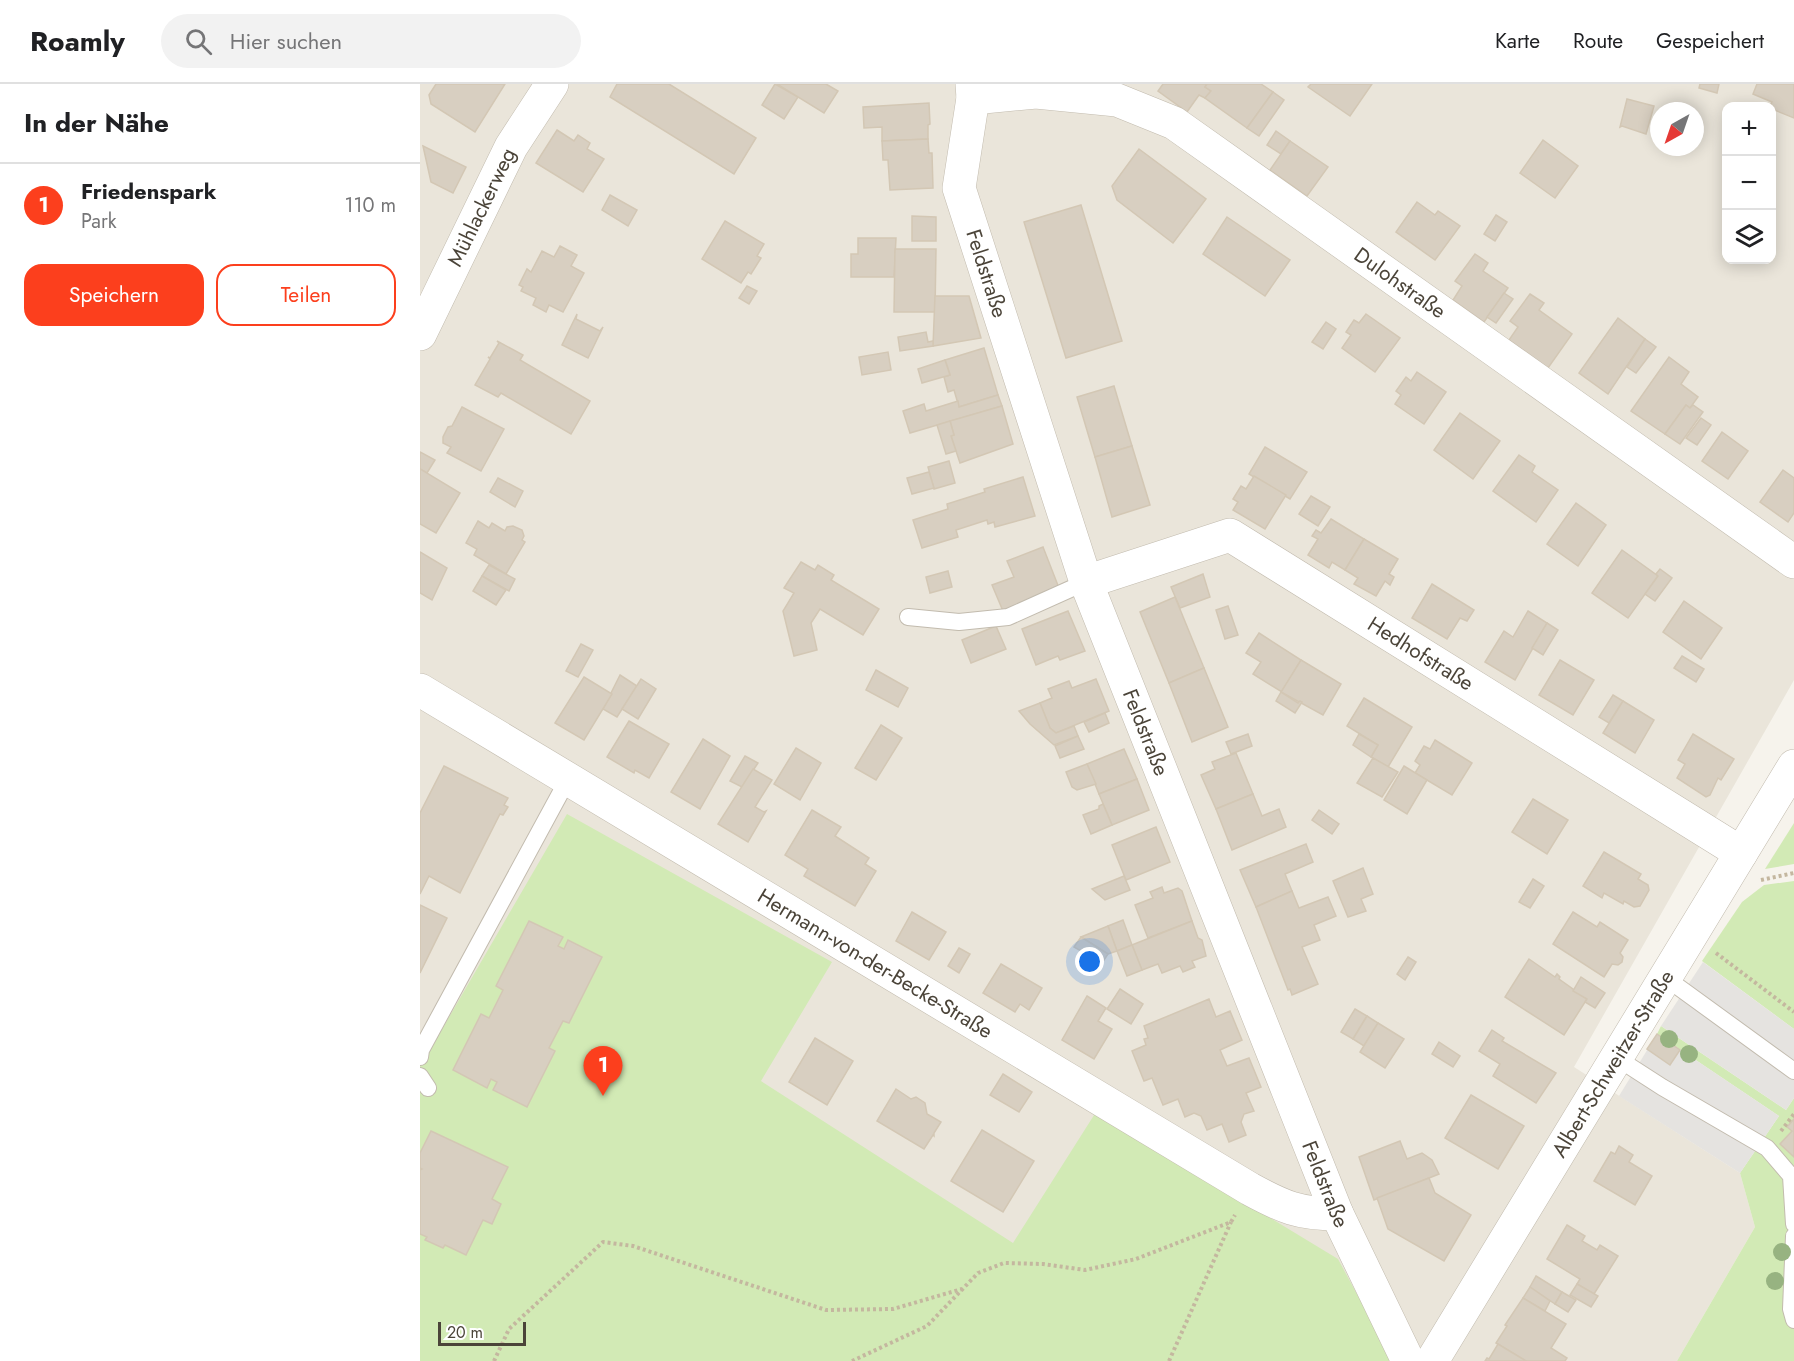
<!DOCTYPE html>
<html lang="de">
<head>
<meta charset="utf-8">
<style>
	:root { --surface:#fff; --page:#f2f2f2; --text:#202124; --muted:#757577; --line:#e0e0e0; --accent:#fc3f1d }
	body { margin:0; font-family:Jost,sans-serif; background:var(--page); color:var(--text) }
	.controls { position:absolute; right:18px; top:18px; display:grid; overflow:hidden; border-radius:12px; box-shadow:0 3px 15px #0003 }
	.controls button { width:54px; height:54px; display:grid; place-items:center; padding:0; border:0; border-bottom:2px solid var(--line); background:var(--surface); color:var(--text); font:30px sans-serif }
	.compass { position:absolute; left:1230px; top:18px; width:54px; height:54px; border-radius:50%; background:var(--surface); box-shadow:0 3px 15px #0003; rotate:220deg }
	.scale { position:absolute; left:18px; bottom:15px; width:88px; box-sizing:border-box; padding-left:6px; border:3px solid #4b4439; border-top:0; font-size:16px; line-height:21px; white-space:nowrap; color:#4b4439; -webkit-text-stroke:4px #fff; paint-order:stroke }
	.you { position:absolute; left:670px; top:878px; width:21px; height:21px; margin:-15px; border:4px solid #fff; border-radius:50%; background:#1a73e8; box-shadow:0 0 0 9px #1a73e833 }
	.badge { display:grid; place-items:center; width:39px; height:39px; border-radius:50%; background:var(--accent); color:#fff; font-size:20px; font-weight:700 }
	.pin { position:absolute; translate:-50% -50px; filter:drop-shadow(0 2px 3px #0008) }
	.pin::after { content:''; position:absolute; top:32px; width:21px; height:18px; background:inherit; clip-path:polygon(0 0,100% 0,50% 100%) }
	.list { margin:0; padding:0; list-style:none }
	h2 { display:flex; justify-content:space-between; align-items:center; height:78px; margin:0; padding:0 24px; font-size:26px }
	h2 small { font-size:20px; font-weight:400; color:var(--muted) }
	.list li { display:grid; grid-template-columns:39px 1fr auto; gap:18px; align-items:center; box-sizing:border-box; height:84px; padding:0 24px; border-top:2px solid var(--line) }
	.list b { display:block; font-size:22px; white-space:nowrap }
	.list p { margin:0; font-size:20px; white-space:nowrap; color:var(--muted) }
	.list em { font-size:20px; font-style:normal; color:var(--muted) }
	.actions { display:flex; gap:12px; padding:18px 24px }
	.actions a { flex:1; padding:14px 0; border:2px solid var(--accent); border-radius:18px; text-align:center; font-size:21px; color:var(--accent) }
	.actions .main { background:var(--accent); color:#fff }
	.icon { flex:none; width:33px; height:33px; fill:none; stroke:currentColor; stroke-width:2; stroke-linecap:round; stroke-linejoin:round }
	.map { position:relative; flex:none; width:1374px; height:1277px; overflow:hidden }
	header { display:flex; align-items:center; gap:36px; box-sizing:border-box; height:84px; padding:0 30px; background:var(--surface); border-bottom:2px solid var(--line) }
	header strong { font-size:28px }
	nav { display:flex; gap:33px; margin-inline-start:auto; font-size:21px }
	.search { width:420px; height:54px; background:var(--page); display:flex; align-items:center; gap:15px; box-sizing:border-box; padding:0 21px; border-radius:33px; color:var(--muted); font-size:22px }
	main { display:flex }
	aside { flex:1; background:var(--surface) }
	.map>svg:first-child { display:block }
	.residential { fill:#eae5da; fill-rule:evenodd }
	.green { fill:#d2eab5 }
	.parking { fill:#e5e3e0 }
	.building { fill:#d8cfc1; stroke:#d3c7b4; stroke-width:1.5 }
	.lines { fill:none; stroke-linecap:round; stroke-linejoin:round }
	.lane-casing { stroke:#c2bbae; stroke-width:18 }
	.street-casing { stroke:#c2bbae; stroke-width:34 }
	.path { stroke:#c4b79f; stroke-width:4; stroke-dasharray:3 3; stroke-linecap:butt }
	.lane { stroke:#fff; stroke-width:16 }
	.street { stroke:#fff; stroke-width:33 }
	.tree { fill:#97b381 }
	.labels { text-anchor:middle; dominant-baseline:central; stroke-width:4.5; stroke-linejoin:round; paint-order:stroke }
	.street-label { font-size:21px; fill:#4b4439; stroke:#fff }
</style>
</head>
<body>
<header>
<strong>Roamly</strong>
<div class="search"><svg class="icon" aria-label="search" viewBox="0 0 24 24"><circle cx="10" cy="10" r="6"/><path d="M15 15l6 6"/></svg>Hier suchen</div>
<nav><a>Karte</a><a>Route</a><a>Gespeichert</a></nav>
</header>
<main>
<aside>
<h2>In der Nähe<small></small></h2>
<ul class="list">
<li><span class="badge">1</span><div><b>Friedenspark</b><p>Park</p></div><em>110 m</em></li>
</ul>
<div class="actions"><a class="main">Speichern</a><a>Teilen</a></div>
</aside>
<div class="map">
<svg width="1374" height="1277" viewBox="0 0 1374 1277">
	<rect width="100%" height="100%" fill="#f6f3ec"/>
	<path class="residential" d="M0,0H1374V596L1154,983L1320,1089L1335,1143L1257,1277H0ZM1306,22H1352V176H1306ZM1239,27H1275V63H1239Z"/>
	<g class="green">
		<polygon points="147,730 412,878 341,997 593,1159 676,1028 918,1175 973,1277 0,1277 0,967 7,971"/>
		<polygon points="1374,739 1374,780 1345,785"/>
		<polygon points="1374,797 1374,945 1282,877 1322,818 1344,801"/>
		<polygon points="1241,942 1366,1026 1374,1014 1374,1035 1367,1042 1372,1047 1360,1060 1374,1073 1374,1277 1257,1277 1335,1143 1320,1089 1359,1032 1237,950"/>
	</g>
	<g class="parking">
		<polygon points="1283,878 1374,945 1374,1014 1366,1026 1241,942"/>
		<polygon points="1237,950 1359,1032 1320,1089 1199,1012"/>
	</g>
	<g class="building">
		<polygon points="16,0 85,0 55,48 11,20 9,11"/>
		<polygon points="197,0 249,0 336,54 314,90 190,13"/>
		<polygon points="355,0 378,13 364,35 342,21"/>
		<polygon points="357,0 406,0 418,7 404,29"/>
		<polygon points="743,0 787,0 785,3 791,7 785,14 779,11 767,28 738,7"/>
		<polygon points="787,0 841,0 853,8 827,44 785,14 791,7 785,3"/>
		<polygon points="891,0 952,0 930,32 888,3"/>
		<polygon points="1280,0 1299,0 1297,9 1279,4"/>
		<polygon points="1337,0 1374,0 1374,34 1352,25 1350,22 1352,18 1333,10"/>
		<polygon points="853,8 864,16 839,52 827,44"/>
		<polygon points="1207,15 1234,22 1226,50 1202,42 1200,43"/>
		<polygon points="509,19 510,40 508,41 508,55 462,57 462,43 444,44 443,23"/>
		<polygon points="137,46 154,57 158,51 170,59 167,65 184,75 163,108 116,79"/>
		<polygon points="856,47 870,57 861,70 847,61"/>
		<polygon points="508,55 509,69 512,69 513,104 470,106 468,76 463,76 462,57"/>
		<polygon points="1123,56 1158,82 1135,114 1100,89"/>
		<polygon points="870,57 908,83 887,112 850,86"/>
		<polygon points="3,62 46,83 33,109 11,98"/>
		<polygon points="719,65 786,115 753,159 697,116 692,102"/>
		<polygon points="190,111 217,126 208,142 182,126"/>
		<polygon points="997,118 1015,131 1018,127 1040,142 1015,176 976,148"/>
		<polygon points="661,121 702,257 646,274 604,138"/>
		<polygon points="1076,131 1087,138 1075,157 1064,150"/>
		<polygon points="492,132 516,133 516,157 492,157"/>
		<polygon points="807,133 870,176 845,212 783,170"/>
		<polygon points="305,137 344,160 337,172 341,174 331,190 328,188 321,199 282,175"/>
		<polygon points="438,154 476,154 474,193 431,193 431,170 438,170"/>
		<polygon points="140,162 157,171 151,182 164,189 143,228 129,221 126,228 113,221 116,214 101,207 103,203 99,201 107,185 111,188 122,167 134,173"/>
		<polygon points="475,165 516,165 515,228 474,228"/>
		<polygon points="1055,170 1068,179 1063,187 1088,204 1064,238 1033,216 1042,202 1035,197"/>
		<polygon points="327,202 337,207 329,220 319,214"/>
		<polygon points="1084,209 1093,215 1076,239 1067,233"/>
		<polygon points="1110,210 1124,219 1119,226 1152,250 1128,284 1089,256 1098,243 1090,237"/>
		<polygon points="515,212 549,212 561,254 513,262"/>
		<polygon points="157,230 156,235 180,247 183,243 168,274 142,261"/>
		<polygon points="946,230 980,254 955,288 922,264 931,251 926,248 934,236 939,239"/>
		<polygon points="1198,234 1225,255 1188,310 1159,289"/>
		<polygon points="906,238 916,245 903,265 892,258"/>
		<polygon points="506,248 508,258 513,257 513,262 480,267 478,253"/>
		<polygon points="1225,255 1236,263 1216,289 1207,283"/>
		<polygon points="77,257 103,271 100,276 170,317 151,350 81,309 78,313 55,301 70,275 68,273 70,274 79,259"/>
		<polygon points="564,264 578,311 539,323 534,306 528,308 524,293 530,291 525,276"/>
		<polygon points="468,268 471,286 442,291 439,273"/>
		<polygon points="1249,273 1269,288 1261,300 1278,313 1270,324 1266,321 1245,350 1211,327"/>
		<polygon points="525,276 530,291 502,299 498,285"/>
		<polygon points="997,288 1026,308 1004,340 975,320 981,311 976,307 986,293 991,297"/>
		<polygon points="694,302 712,362 675,373 657,313"/>
		<polygon points="578,311 582,322 490,349 483,327 504,320 506,327 538,317 539,323"/>
		<polygon points="1266,321 1270,324 1273,321 1283,328 1260,360 1245,350"/>
		<polygon points="582,322 593,360 540,379 531,352 534,351 530,337"/>
		<polygon points="42,323 84,345 61,387 27,369 31,363 23,359 23,353 28,343 32,342"/>
		<polygon points="1040,329 1080,357 1053,395 1014,366"/>
		<polygon points="1281,334 1291,341 1277,361 1266,354"/>
		<polygon points="530,337 534,351 531,352 536,367 526,370 517,341"/>
		<polygon points="1302,348 1328,367 1308,395 1282,377"/>
		<polygon points="712,362 730,421 692,433 675,373"/>
		<polygon points="845,363 887,388 870,415 829,390"/>
		<polygon points="0,368 15,376 7,389 0,385"/>
		<polygon points="1099,371 1115,382 1112,388 1138,406 1116,438 1073,407"/>
		<polygon points="529,377 535,399 514,405 508,383"/>
		<polygon points="0,385 40,409 16,449 0,440"/>
		<polygon points="1363,386 1374,394 1374,429 1368,438 1340,418"/>
		<polygon points="509,388 514,404 492,410 487,394"/>
		<polygon points="834,392 866,411 845,445 813,426 818,418 813,415 821,402 826,405"/>
		<polygon points="603,393 615,432 575,443 574,438 568,440 567,436 536,446 538,453 502,464 493,436 528,425 527,420 565,408 564,405"/>
		<polygon points="78,394 103,407 95,423 70,408"/>
		<polygon points="891,412 910,423 898,442 879,430"/>
		<polygon points="1156,419 1186,441 1158,482 1127,460"/>
		<polygon points="911,435 944,455 925,486 912,478 909,484 888,471 898,455 892,452 896,446 901,449"/>
		<polygon points="58,437 69,444 72,439 85,447 87,443 93,442 102,446 104,452 102,456 105,458 86,490 54,471 57,465 46,459"/>
		<polygon points="944,455 978,475 969,490 974,493 970,501 965,497 956,512 934,500 938,494 925,486"/>
		<polygon points="623,463 639,504 583,527 572,501 594,493 587,477"/>
		<polygon points="1202,466 1238,492 1208,534 1172,509"/>
		<polygon points="0,468 27,484 12,516 0,509"/>
		<polygon points="381,478 395,486 398,481 414,491 411,496 459,525 443,551 400,525 391,539 397,566 374,572 363,527 374,509 364,504"/>
		<polygon points="69,481 95,495 89,507 62,492"/>
		<polygon points="1240,485 1252,494 1235,517 1225,510 1238,492 1236,490"/>
		<polygon points="528,487 532,503 510,509 506,493"/>
		<polygon points="783,490 790,513 760,524 751,503"/>
		<polygon points="62,492 86,506 76,521 53,507"/>
		<polygon points="1012,500 1054,526 1047,537 1040,534 1027,555 992,534"/>
		<polygon points="755,513 784,584 749,599 720,528"/>
		<polygon points="1264,517 1302,544 1281,575 1243,548"/>
		<polygon points="808,522 818,551 805,555 796,526"/>
		<polygon points="648,527 665,567 640,576 638,572 616,581 602,545"/>
		<polygon points="1108,527 1127,539 1095,596 1065,578 1084,547 1093,553"/>
		<polygon points="1127,539 1138,546 1123,571 1112,564"/>
		<polygon points="576,542 586,565 551,579 542,556"/>
		<polygon points="839,549 881,576 862,608 833,590 841,578 826,569"/>
		<polygon points="161,560 173,566 158,593 146,587"/>
		<polygon points="1262,572 1284,585 1276,598 1254,584"/>
		<polygon points="881,576 921,600 903,631 861,608"/>
		<polygon points="1140,576 1174,596 1153,631 1119,611"/>
		<polygon points="784,584 808,643 772,658 749,599"/>
		<polygon points="456,586 488,604 478,623 446,606"/>
		<polygon points="200,591 217,602 197,633 183,625"/>
		<polygon points="164,593 192,610 164,656 135,639"/>
		<polygon points="221,595 236,605 218,635 202,625"/>
		<polygon points="676,595 689,627 636,649 630,644 620,619 632,614 628,605 649,597 652,604"/>
		<polygon points="861,608 878,619 880,617 882,618 875,629 856,617"/>
		<polygon points="1193,611 1203,617 1189,639 1179,633"/>
		<polygon points="944,614 992,643 968,683 951,673 958,661 927,642"/>
		<polygon points="1203,617 1234,636 1215,669 1183,649"/>
		<polygon points="620,619 630,644 636,649 654,642 658,652 634,661 610,640 599,627"/>
		<polygon points="685,629 689,639 669,648 664,638"/>
		<polygon points="209,637 249,660 229,694 215,686 214,689 187,673"/>
		<polygon points="461,641 482,654 456,696 435,684"/>
		<polygon points="828,650 832,662 811,670 806,658"/>
		<polygon points="939,650 958,661 951,673 933,661"/>
		<polygon points="1273,650 1314,675 1301,696 1298,694 1290,711 1286,713 1257,694 1265,680 1258,676"/>
		<polygon points="658,652 664,665 640,674 635,662"/>
		<polygon points="283,655 310,672 280,725 251,708"/>
		<polygon points="1015,656 1052,679 1032,711 995,689 1000,681 995,677 1004,662 1010,665"/>
		<polygon points="376,664 401,679 380,716 354,700"/>
		<polygon points="704,665 717,695 679,710 667,680"/>
		<polygon points="816,669 833,710 796,725 781,691 795,685 792,678"/>
		<polygon points="325,672 338,679 322,703 310,697"/>
		<polygon points="953,674 978,688 962,713 937,699"/>
		<polygon points="667,680 676,700 657,706 652,703 646,688"/>
		<polygon points="24,682 88,714 84,721 88,723 83,731 80,730 40,809 9,792 0,810 0,729"/>
		<polygon points="984,682 1007,696 987,730 964,716"/>
		<polygon points="333,685 352,696 335,723 344,728 346,727 328,758 298,740"/>
		<polygon points="717,695 729,726 692,741 679,710"/>
		<polygon points="833,710 842,732 859,725 866,743 812,766 796,725"/>
		<polygon points="1113,715 1148,736 1127,770 1092,748"/>
		<polygon points="683,720 692,741 671,750 663,731 679,725 679,722"/>
		<polygon points="392,726 421,743 415,752 449,774 445,780 456,787 435,822 384,792 388,785 365,771"/>
		<polygon points="899,726 919,740 912,750 892,736"/>
		<polygon points="736,743 750,778 706,796 692,761"/>
		<polygon points="886,760 893,778 865,790 872,807 836,823 820,786"/>
		<polygon points="1184,768 1221,790 1218,795 1228,801 1229,806 1220,822 1214,823 1204,817 1203,820 1184,809 1182,814 1163,802"/>
		<polygon points="943,784 953,810 941,815 946,827 928,833 913,797"/>
		<polygon points="704,792 710,806 685,816 672,805"/>
		<polygon points="1113,795 1124,802 1110,824 1099,818"/>
		<polygon points="742,803 744,809 758,804 762,807 772,837 728,854 715,821 733,814 730,808"/>
		<polygon points="872,807 879,824 908,813 916,832 894,841 900,856 882,863 898,900 872,911 870,905 868,906 836,823"/>
		<polygon points="0,821 27,834 0,889"/>
		<polygon points="492,828 526,848 509,876 476,857"/>
		<polygon points="1153,828 1177,843 1180,838 1208,856 1200,869 1203,873 1202,878 1198,881 1192,880 1184,893 1133,860"/>
		<polygon points="703,836 712,861 697,867 688,842"/>
		<polygon points="109,837 143,853 138,862 144,865 148,856 182,873 149,939 143,937 129,964 135,967 107,1023 73,1006 77,998 71,995 67,1004 33,986 61,930 69,934 83,906 76,902"/>
		<polygon points="772,837 778,854 782,856 786,872 772,877 775,883 763,888 760,882 742,889 738,880 722,886 712,861"/>
		<polygon points="688,842 697,867 688,870 661,853"/>
		<polygon points="661,853 688,870 682,879 654,863"/>
		<polygon points="712,861 722,886 707,892 697,867"/>
		<polygon points="539,864 550,870 539,889 528,882"/>
		<polygon points="988,873 996,878 985,896 977,890"/>
		<polygon points="1109,875 1135,893 1137,890 1140,893 1139,895 1167,915 1144,951 1085,913"/>
		<polygon points="581,880 622,904 609,926 600,920 595,928 563,909"/>
		<polygon points="1161,893 1185,909 1175,924 1165,918 1167,915 1153,907"/>
		<polygon points="700,905 723,920 711,940 687,925"/>
		<polygon points="667,912 686,924 678,937 692,945 674,975 642,956"/>
		<polygon points="789,915 796,933 810,927 822,956 800,966 807,982 829,974 841,1003 826,1009 834,1027 824,1030 821,1038 826,1051 809,1058 802,1040 787,1046 781,1032 774,1029 765,1033 758,1015 743,1021 732,994 724,997 712,967 726,961 724,955 728,954 724,942"/>
		<polygon points="935,925 947,932 933,955 921,948"/>
		<polygon points="947,932 958,939 944,962 933,955"/>
		<polygon points="958,939 984,955 965,984 940,968"/>
		<polygon points="1072,946 1084,954 1082,957 1136,989 1116,1019 1073,992 1080,980 1059,967"/>
		<polygon points="1237,950 1260,966 1250,981 1227,965"/>
		<polygon points="395,954 433,977 407,1021 369,998"/>
		<polygon points="1019,958 1040,972 1033,983 1012,970"/>
		<polygon points="583,990 612,1008 599,1028 570,1011"/>
		<polygon points="476,1005 491,1015 496,1013 505,1019 507,1030 521,1038 514,1049 514,1052 513,1051 504,1065 457,1037"/>
		<polygon points="1051,1011 1104,1042 1078,1085 1025,1054"/>
		<polygon points="1374,1035 1374,1073 1360,1060 1372,1047 1367,1043"/>
		<polygon points="562,1046 614,1077 583,1128 531,1097"/>
		<polygon points="11,1047 88,1083 72,1115 81,1120 72,1140 63,1136 46,1171 25,1161 23,1164 5,1156 7,1153 0,1150 0,1086 2,1085 0,1084 0,1069"/>
		<polygon points="980,1057 987,1075 1002,1069 1012,1076 1019,1090 954,1116 939,1073"/>
		<polygon points="1199,1062 1213,1071 1209,1078 1232,1092 1215,1121 1174,1097 1191,1068 1195,1070"/>
		<polygon points="1009,1094 1015,1109 1051,1131 1024,1177 968,1145 957,1114"/>
		<polygon points="1147,1141 1165,1152 1162,1157 1177,1166 1180,1161 1198,1172 1174,1210 1157,1200 1160,1195 1127,1175"/>
		<polygon points="1116,1192 1142,1208 1135,1220 1110,1203"/>
		<polygon points="1157,1200 1178,1212 1171,1223 1150,1211"/>
		<polygon points="1110,1203 1130,1217 1125,1227 1103,1214"/>
		<polygon points="1142,1208 1156,1216 1148,1228 1135,1220"/>
		<polygon points="1103,1214 1146,1240 1131,1264 1147,1274 1145,1277 1106,1277 1076,1259 1087,1242 1085,1241"/>
		<polygon points="1078,1260 1106,1277 1065,1277 1067,1274 1069,1275"/>
	</g>
	<g class="lines">
		<defs>
			<g id="lane">
				<polyline points="488,533 539,538 588,533 666,498"/>
				<polyline points="1246,894 1374,987"/>
				<polyline points="0,973 1,966 148,695"/>
				<polyline points="1197,974 1242,1003 1347,1064 1371,1092 1374,1140"/>
				<polyline points="0,992 8,1004"/>
				<polyline points="1374,1152 1371,1225 1374,1236"/>
			</g>
			<g id="street">
				<path id="s1" d="M552,0L553,14L539,104L666,498L917,1130L988,1277"/>
				<path id="s2" d="M553,14L616,8L697,16L754,39L1374,478"/>
				<path id="s3" d="M0,250L91,63L132,0"/>
				<path id="s4" d="M666,498L810,451L1321,769"/>
				<path id="s5" d="M0,606L830,1105C863,1123 879,1130 917,1130"/>
				<path id="s6" d="M1012,1277L1374,682"/>
			</g>
		</defs>
		<use href="#lane" class="lane-casing"/>
		<use href="#street" class="street-casing"/>
		<g class="path">
			<polyline points="1341,796 1374,789"/>
			<polyline points="1296,869 1374,928"/>
			<polyline points="1361,1047 1374,1030"/>
			<polyline points="74,1277 89,1245 183,1158 213,1162 406,1226 473,1225 542,1205"/>
			<polyline points="432,1277 507,1242 558,1189 584,1179 623,1180 665,1186 716,1175 811,1138 815,1131"/>
			<polyline points="749,1277 811,1138"/>
		</g>
		<use href="#lane" class="lane"/>
		<use href="#street" class="street"/>
	</g>
	<g class="tree">
		<circle cx="1249" cy="955" r="9"/>
		<circle cx="1269" cy="970" r="9"/>
		<circle cx="1362" cy="1168" r="9"/>
		<circle cx="1355" cy="1197" r="9"/>
	</g>
	<g class="labels">
		<g class="street-label">
			<text stroke="none"><textPath href="#s3" startOffset="141">Mühlackerweg</textPath></text>
			<text stroke="none"><textPath href="#s1" startOffset="195">Feldstraße</textPath></text>
			<text stroke="none"><textPath href="#s2" startOffset="483">Dulohstraße</textPath></text>
			<text stroke="none"><textPath href="#s4" startOffset="376">Hedhofstraße</textPath></text>
			<text stroke="none"><textPath href="#s1" startOffset="681">Feldstraße</textPath></text>
			<text stroke="none"><textPath href="#s5" startOffset="531">Hermann-von-der-Becke-Straße</textPath></text>
			<text stroke="none"><textPath href="#s6" startOffset="348">Albert-Schweitzer-Straße</textPath></text>
			<text stroke="none"><textPath href="#s1" startOffset="1167">Feldstraße</textPath></text>
		</g>
	</g>
</svg>
<div class="controls">
<button>+</button>
<button>−</button>
<button><svg class="icon" aria-label="layers" viewBox="0 0 24 24"><path d="M12 4l9 5-9 5-9-5zM3 14l9 5 9-5"/></svg></button>
</div>
<svg class="compass" viewBox="-18 -18 36 36"><path d="M0-13l5 13h-10z" fill="#e53935"/><path d="M0 13l5-13h-10z" fill="#757577"/></svg>
<div class="scale">20 m</div>
<div class="you"></div>
<div class="pin badge" style="left:183px;top:1012px">1</div>
</div>
</main>
</body>
</html>
